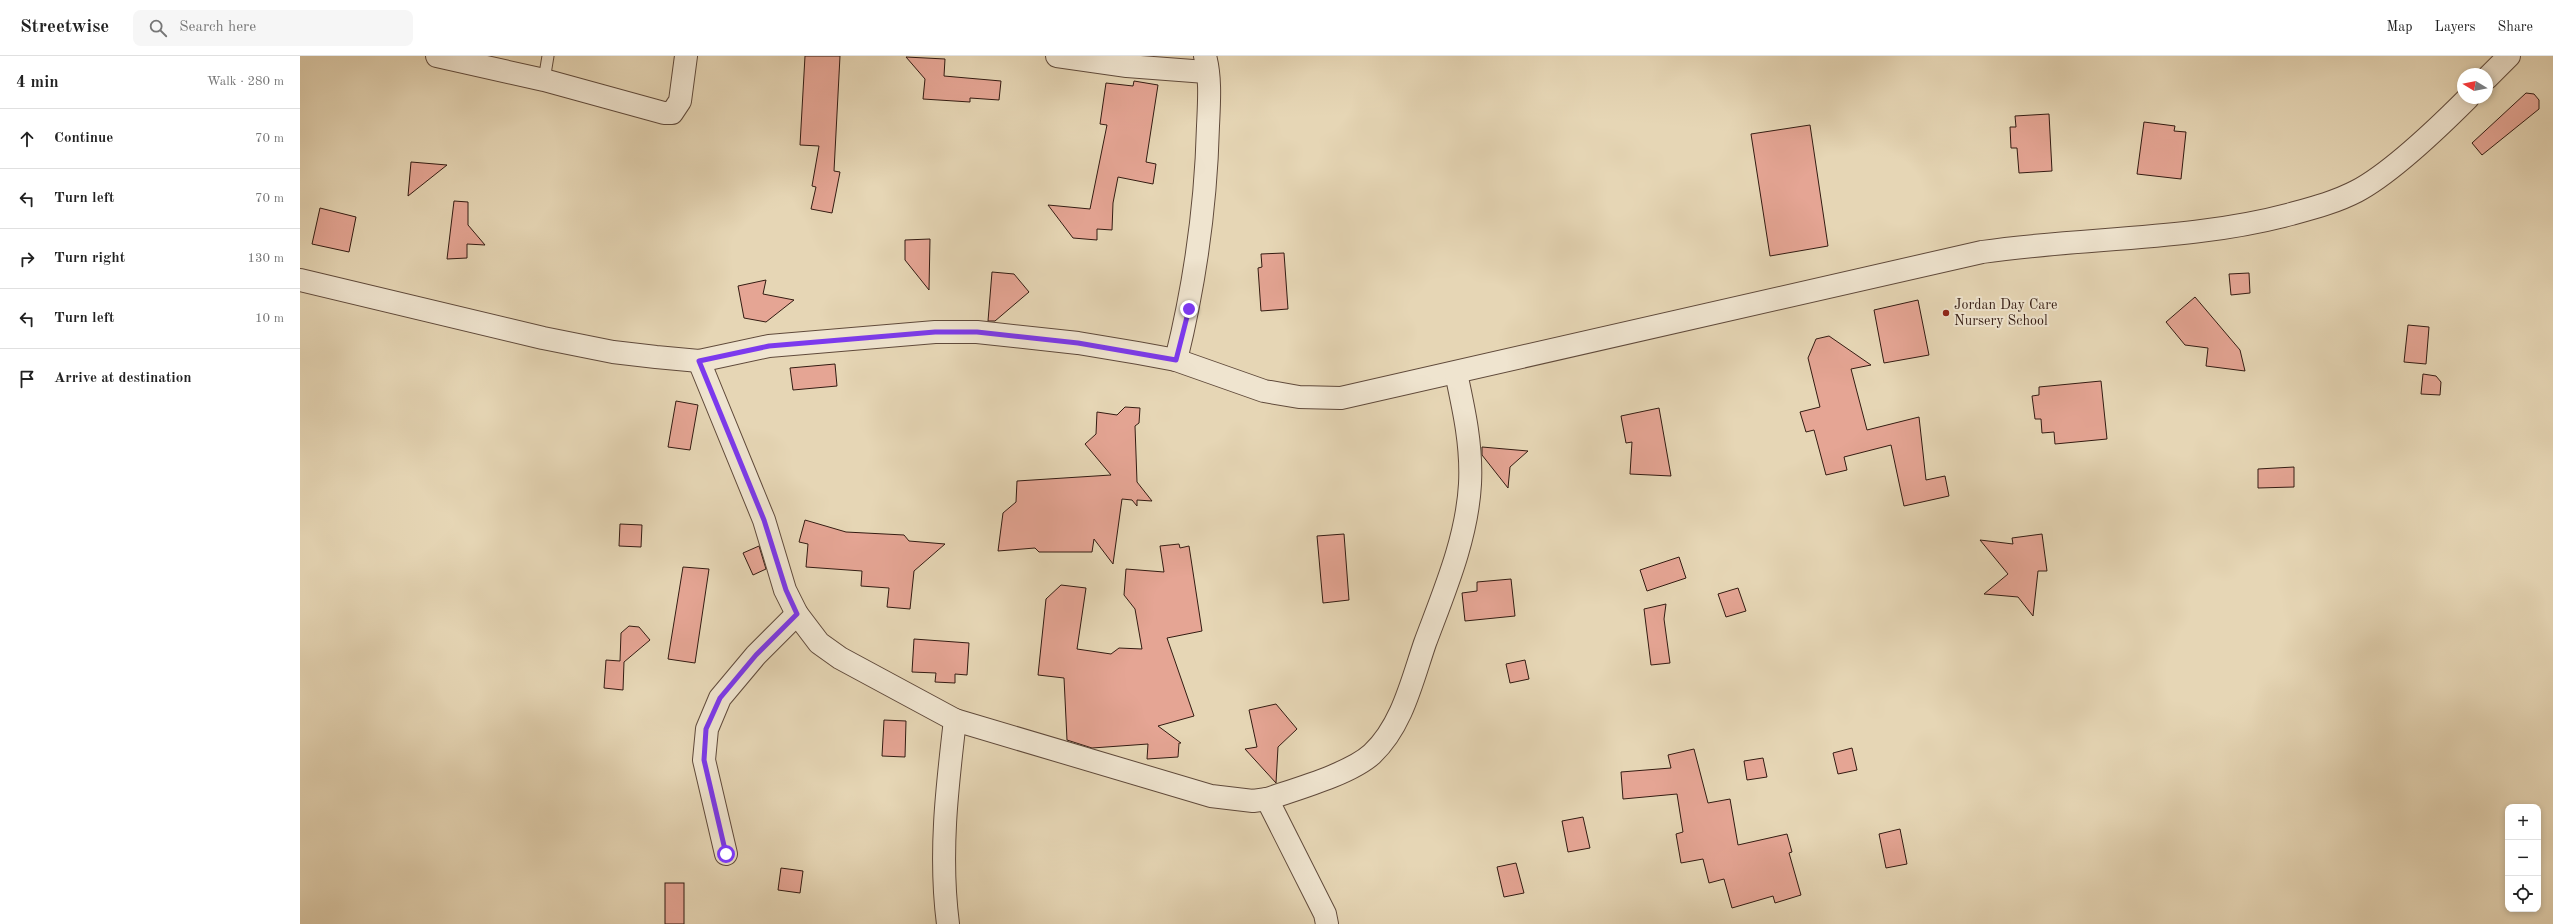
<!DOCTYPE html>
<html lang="en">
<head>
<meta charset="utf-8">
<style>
	:root { --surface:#fff; --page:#f6f6f6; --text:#222; --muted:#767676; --line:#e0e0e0 }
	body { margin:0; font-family:"Old Standard TT",serif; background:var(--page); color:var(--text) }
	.controls { position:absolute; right:12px; bottom:12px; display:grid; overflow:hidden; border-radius:8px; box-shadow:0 2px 6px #0003 }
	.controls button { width:36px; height:36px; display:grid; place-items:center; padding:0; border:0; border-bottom:1px solid var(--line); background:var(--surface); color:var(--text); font:20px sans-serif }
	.compass { position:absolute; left:2157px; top:12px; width:36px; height:36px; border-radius:50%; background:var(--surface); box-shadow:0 2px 6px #0003; rotate:280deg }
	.stop { position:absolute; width:12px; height:12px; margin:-9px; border:3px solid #7c3aed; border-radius:50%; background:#fff }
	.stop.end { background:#7c3aed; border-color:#fff; box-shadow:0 1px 4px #0008 }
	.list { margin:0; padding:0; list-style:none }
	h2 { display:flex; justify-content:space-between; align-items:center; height:52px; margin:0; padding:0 16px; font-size:17px }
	h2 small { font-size:13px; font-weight:400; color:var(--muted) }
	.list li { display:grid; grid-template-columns:26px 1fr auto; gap:12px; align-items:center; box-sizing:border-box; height:60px; padding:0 16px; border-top:1px solid var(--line) }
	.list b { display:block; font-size:15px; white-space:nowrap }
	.list em { font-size:13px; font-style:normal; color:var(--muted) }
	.icon { flex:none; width:22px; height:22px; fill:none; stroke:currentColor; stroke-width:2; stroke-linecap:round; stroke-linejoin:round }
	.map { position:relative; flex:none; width:2253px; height:868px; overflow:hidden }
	header { display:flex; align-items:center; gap:24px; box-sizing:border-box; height:56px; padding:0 20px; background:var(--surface); border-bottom:1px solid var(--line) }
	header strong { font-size:19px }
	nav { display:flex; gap:22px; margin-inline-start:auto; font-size:14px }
	.search { width:280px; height:36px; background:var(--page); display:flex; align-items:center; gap:10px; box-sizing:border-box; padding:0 14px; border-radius:8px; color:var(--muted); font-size:15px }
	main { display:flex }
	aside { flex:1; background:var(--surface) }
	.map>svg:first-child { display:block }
	.building { fill:#e5a594; stroke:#331b12 }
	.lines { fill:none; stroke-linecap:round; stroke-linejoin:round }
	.lane-casing { stroke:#604a3b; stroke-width:13 }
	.street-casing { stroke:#604a3b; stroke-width:24 }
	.lane { stroke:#efe4cf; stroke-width:11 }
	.street { stroke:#efe4cf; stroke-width:22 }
	.route { stroke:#7c3aed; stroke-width:5 }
	.poi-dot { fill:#8f2418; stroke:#efe4cf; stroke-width:1.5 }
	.labels { text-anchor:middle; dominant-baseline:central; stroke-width:4; stroke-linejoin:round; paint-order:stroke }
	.poi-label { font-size:14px; fill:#331b12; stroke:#efe4cf; text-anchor:start }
</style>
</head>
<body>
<header>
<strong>Streetwise</strong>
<div class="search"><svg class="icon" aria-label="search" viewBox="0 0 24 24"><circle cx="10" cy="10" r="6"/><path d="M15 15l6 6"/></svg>Search here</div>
<nav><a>Map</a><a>Layers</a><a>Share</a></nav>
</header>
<main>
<aside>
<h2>4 min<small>Walk · 280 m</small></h2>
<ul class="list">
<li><svg class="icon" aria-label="ahead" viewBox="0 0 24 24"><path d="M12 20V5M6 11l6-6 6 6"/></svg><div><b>Continue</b></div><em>70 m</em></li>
<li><svg class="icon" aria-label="left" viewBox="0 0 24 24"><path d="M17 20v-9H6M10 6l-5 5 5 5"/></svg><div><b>Turn left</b></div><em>70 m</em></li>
<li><svg class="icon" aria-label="right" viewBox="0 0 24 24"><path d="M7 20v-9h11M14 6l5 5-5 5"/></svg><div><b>Turn right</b></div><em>130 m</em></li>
<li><svg class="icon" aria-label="left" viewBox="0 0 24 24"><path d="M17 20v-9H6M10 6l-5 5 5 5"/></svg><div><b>Turn left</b></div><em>10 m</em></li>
<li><svg class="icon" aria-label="arrive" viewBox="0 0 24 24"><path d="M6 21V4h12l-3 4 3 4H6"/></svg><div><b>Arrive at destination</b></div></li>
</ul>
</aside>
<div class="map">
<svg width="2253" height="868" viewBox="0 0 2253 868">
	<rect width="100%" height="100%" fill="#e6d6b5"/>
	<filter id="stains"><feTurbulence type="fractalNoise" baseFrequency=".005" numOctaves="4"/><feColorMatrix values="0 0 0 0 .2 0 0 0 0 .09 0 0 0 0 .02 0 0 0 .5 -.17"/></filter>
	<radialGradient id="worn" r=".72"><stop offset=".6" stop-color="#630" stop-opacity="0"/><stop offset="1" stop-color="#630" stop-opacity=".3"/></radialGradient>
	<g class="building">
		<polygon points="505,0 540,0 534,115 540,116 532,157 511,153 516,131 512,130 519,90 500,89"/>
		<polygon points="606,1 645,3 644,20 701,25 699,44 670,42 670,46 623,43 625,23"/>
		<polygon points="834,25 858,29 846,106 856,108 853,128 818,121 813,147 812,174 797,173 797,184 773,182 748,149 790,153 807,69 800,68 806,27 833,30"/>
		<polygon points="2226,37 2234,38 2239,44 2239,53 2182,99 2172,87"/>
		<polygon points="1749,58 1752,115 1719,117 1717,92 1711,92 1710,71 1716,71 1715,60"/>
		<polygon points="1844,66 1875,70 1874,75 1886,76 1881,123 1837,118"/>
		<polygon points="1510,69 1528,190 1470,200 1451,78"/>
		<polygon points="111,106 147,109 108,140"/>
		<polygon points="154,145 168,146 168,169 185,189 167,188 167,202 147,203"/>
		<polygon points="20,152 56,161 49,196 12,188"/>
		<polygon points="630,183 629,234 605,204 605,184"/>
		<polygon points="984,197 988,253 961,255 958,212 962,211 961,198"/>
		<polygon points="692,216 714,218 729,236 695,265 688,265"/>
		<polygon points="1949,217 1950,237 1931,239 1929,218"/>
		<polygon points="466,224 463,238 494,244 466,266 444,262 438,230"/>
		<polygon points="1895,241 1940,294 1945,315 1906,310 1908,292 1885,289 1866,266"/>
		<polygon points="1618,244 1629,299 1584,307 1574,254"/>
		<polygon points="2108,269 2129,271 2126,308 2104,306"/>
		<polygon points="1529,280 1571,309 1551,313 1567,374 1619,361 1626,424 1645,420 1649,440 1604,450 1591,389 1544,401 1547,414 1526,419 1514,374 1506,376 1500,356 1520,351 1508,302 1516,283"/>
		<polygon points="535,308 537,330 493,334 490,312"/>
		<polygon points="2123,318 2136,320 2141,326 2140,339 2121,338"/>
		<polygon points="1801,325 1807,383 1755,388 1754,376 1742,377 1741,363 1735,363 1732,340 1739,339 1739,331"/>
		<polygon points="376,345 398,349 390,394 368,391"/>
		<polygon points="825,351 840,352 839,367 835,370 837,426 852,445 837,444 837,450 832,444 822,443 813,508 794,483 792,496 739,496 735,492 698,495 703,457 716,446 717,425 811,419 785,388 796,378 797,356 817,359"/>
		<polygon points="1359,352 1371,420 1330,418 1332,386 1326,387 1321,360"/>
		<polygon points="1182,391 1228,395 1210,411 1208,432 1182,399"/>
		<polygon points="1994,411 1994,431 1958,432 1958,413"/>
		<polygon points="505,464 546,476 604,479 609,485 645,488 614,515 610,553 587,551 589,532 561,530 562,515 506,511 508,488 499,486"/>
		<polygon points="320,468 342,469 341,491 319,490"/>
		<polygon points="1044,478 1049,544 1023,547 1017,480"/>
		<polygon points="1742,478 1747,515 1738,515 1733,560 1718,541 1684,538 1708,518 1680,484 1713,488 1712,482"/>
		<polygon points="879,488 880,492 889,490 902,575 867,582 894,660 858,670 881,687 879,687 878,701 847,703 848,688 792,692 767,684 764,622 738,619 746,543 761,529 786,532 777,593 811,598 819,592 842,593 835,553 824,539 826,513 864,516 860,490"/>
		<polygon points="459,490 466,513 453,519 443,497"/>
		<polygon points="1379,501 1386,522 1347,535 1340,514"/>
		<polygon points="383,511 409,513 395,607 368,603"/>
		<polygon points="1211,523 1215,560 1165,565 1162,537 1177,535 1177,526"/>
		<polygon points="1438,532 1446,555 1426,561 1418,538"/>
		<polygon points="1366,548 1364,563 1370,607 1351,609 1344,553"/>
		<polygon points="329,570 339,571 350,584 324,606 323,634 304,632 306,604 320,605 321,577"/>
		<polygon points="614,583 669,587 667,619 655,618 655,627 635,626 636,617 612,616"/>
		<polygon points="1225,604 1229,623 1210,627 1206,608"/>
		<polygon points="976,648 997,673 978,691 976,727 945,693 957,691 949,654"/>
		<polygon points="584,664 606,665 605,701 582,700"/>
		<polygon points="1552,692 1557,714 1538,718 1533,697"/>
		<polygon points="1394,693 1408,747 1430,743 1438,789 1487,778 1492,796 1489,797 1501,839 1475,847 1473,840 1432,852 1424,823 1409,827 1403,803 1381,807 1376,778 1383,776 1377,738 1323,743 1321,716 1371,712 1368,699"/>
		<polygon points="1463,702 1467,721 1447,724 1444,705"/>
		<polygon points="1283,761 1290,792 1268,796 1262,765"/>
		<polygon points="1600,773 1607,808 1586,812 1579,778"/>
		<polygon points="1216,807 1224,837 1204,841 1197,811"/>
		<polygon points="481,812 503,815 500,837 478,834"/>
		<rect x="365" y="827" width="19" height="41"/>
	</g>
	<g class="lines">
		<defs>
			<polyline id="lane" points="244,24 248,0"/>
			<g id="street">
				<polyline points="137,0 244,24 364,57 372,57 380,45 386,0"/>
				<polyline points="757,0 827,10 906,16"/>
				<polyline points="2187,22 2209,0"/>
				<path d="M0,224L243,282L313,296L356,301L399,305L469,290L635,276H677L778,287L838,297L876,304L964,335L999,341L1041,342L1682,196C1785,181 1890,185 1991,158C2013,152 2036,146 2057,135C2091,117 2140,70 2168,42"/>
				<path d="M876,304C895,227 906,149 908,70C909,48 911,21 905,0"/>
				<polyline points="399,305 464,464 485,534 497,558 519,587 540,602 655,664 911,740 953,745 967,743"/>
				<polyline points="426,798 404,704 407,673 420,642 456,599 497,558"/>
				<path d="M648,868C639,799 647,732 655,664"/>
				<path d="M1027,868L1025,858L967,743C996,733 1050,718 1072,698C1102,670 1112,625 1125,587C1144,536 1167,483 1170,428C1172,390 1164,354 1156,317"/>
			</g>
		</defs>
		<use href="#lane" class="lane-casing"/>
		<use href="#street" class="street-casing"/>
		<use href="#lane" class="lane"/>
		<use href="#street" class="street"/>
	</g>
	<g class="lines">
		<polyline class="route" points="426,798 404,704 406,673 420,642 456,599 497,558 486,534 464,464 399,305 469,290 635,276 677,276 778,287 876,304 889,253"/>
	</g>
	<circle class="poi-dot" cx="1646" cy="257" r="4"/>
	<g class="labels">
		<g class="poi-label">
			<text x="1654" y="249">Jordan Day Care<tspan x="1654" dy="16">Nursery School</tspan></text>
		</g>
	</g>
	<rect width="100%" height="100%" filter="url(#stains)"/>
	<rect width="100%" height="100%" fill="url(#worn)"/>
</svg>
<div class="controls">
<button>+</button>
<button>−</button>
<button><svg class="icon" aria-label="locate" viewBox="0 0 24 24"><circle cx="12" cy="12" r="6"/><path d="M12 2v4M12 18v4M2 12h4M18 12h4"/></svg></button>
</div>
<svg class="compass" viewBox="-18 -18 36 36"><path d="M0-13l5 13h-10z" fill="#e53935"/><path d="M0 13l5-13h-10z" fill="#767676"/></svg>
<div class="stop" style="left:426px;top:798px"></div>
<div class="stop end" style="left:889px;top:253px"></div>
</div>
</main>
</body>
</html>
